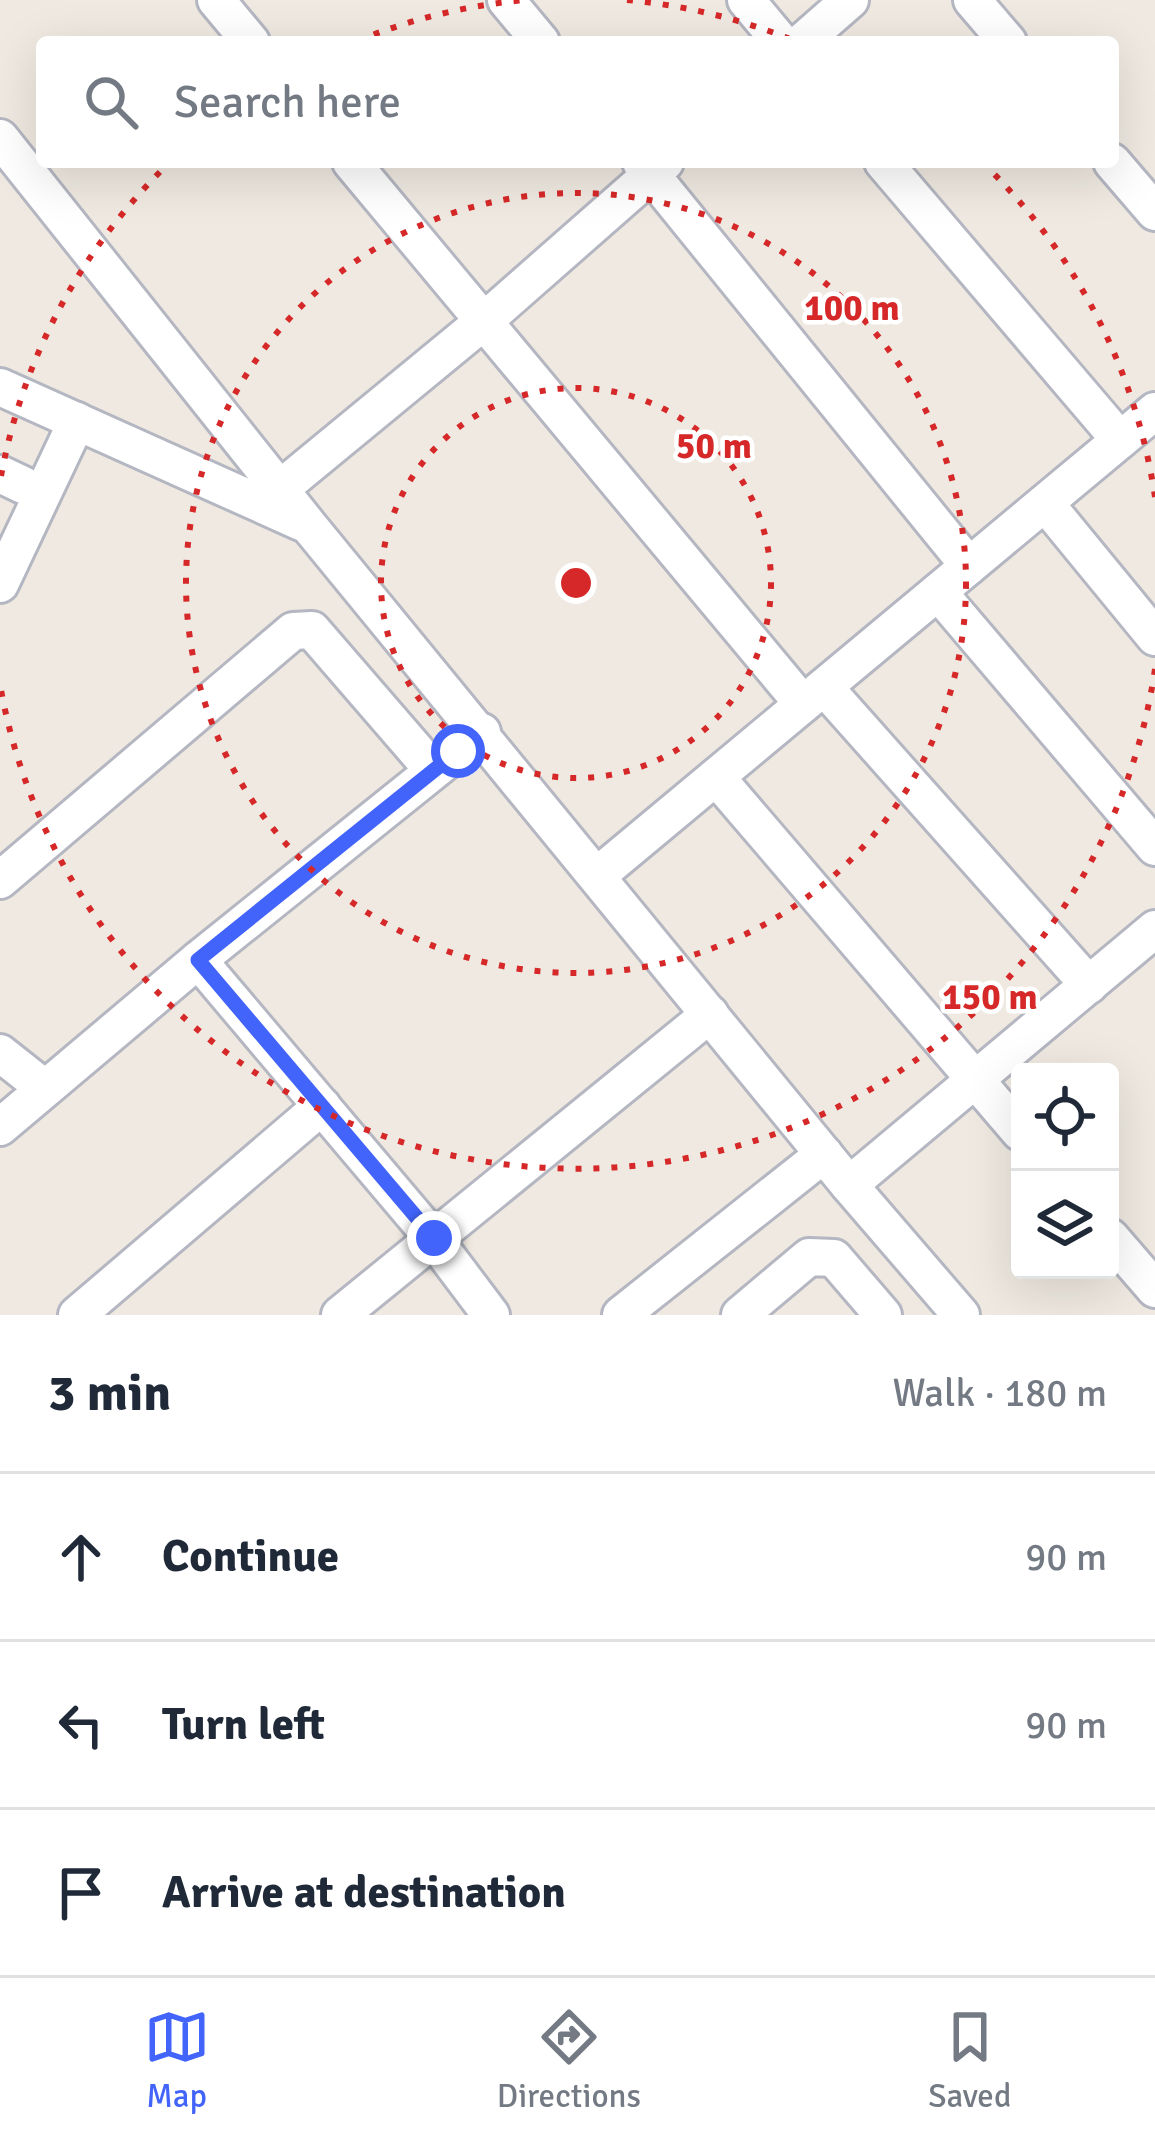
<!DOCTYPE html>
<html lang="en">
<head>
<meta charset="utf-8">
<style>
	:root { --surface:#fff; --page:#f2f2f3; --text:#1f2937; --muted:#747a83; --line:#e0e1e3; --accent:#4264fb }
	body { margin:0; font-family:Signika,sans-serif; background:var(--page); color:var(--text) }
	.controls { position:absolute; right:36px; bottom:36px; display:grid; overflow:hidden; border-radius:12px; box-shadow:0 12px 48px #0002 }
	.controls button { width:108px; height:108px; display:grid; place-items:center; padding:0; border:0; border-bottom:3px solid var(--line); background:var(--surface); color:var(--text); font:60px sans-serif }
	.stop { position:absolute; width:36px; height:36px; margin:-27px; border:9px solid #4264fb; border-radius:50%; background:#fff }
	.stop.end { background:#4264fb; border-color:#fff; box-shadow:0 3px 12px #0008 }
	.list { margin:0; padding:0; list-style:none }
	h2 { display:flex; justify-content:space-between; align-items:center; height:156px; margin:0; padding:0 48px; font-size:51px }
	h2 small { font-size:39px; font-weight:400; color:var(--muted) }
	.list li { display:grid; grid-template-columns:78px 1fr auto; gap:36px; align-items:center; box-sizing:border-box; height:168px; padding:0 48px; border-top:3px solid var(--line) }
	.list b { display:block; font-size:45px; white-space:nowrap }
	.list em { font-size:39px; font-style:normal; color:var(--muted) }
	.icon { flex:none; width:66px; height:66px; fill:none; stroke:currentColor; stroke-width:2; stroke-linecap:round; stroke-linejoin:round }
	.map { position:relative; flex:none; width:1155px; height:1315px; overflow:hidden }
	.search { position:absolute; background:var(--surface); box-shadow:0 12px 48px #0002; left:36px; right:36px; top:36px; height:132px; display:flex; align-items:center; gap:30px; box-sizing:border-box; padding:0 42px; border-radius:12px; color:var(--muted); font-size:45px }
	.sheet { height:660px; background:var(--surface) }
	nav { display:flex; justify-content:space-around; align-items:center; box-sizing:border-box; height:168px; border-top:3px solid var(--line); background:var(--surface); font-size:33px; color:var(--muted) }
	nav a { display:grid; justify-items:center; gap:6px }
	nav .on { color:var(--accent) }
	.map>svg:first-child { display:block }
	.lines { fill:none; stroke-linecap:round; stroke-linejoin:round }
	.minor-casing { stroke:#b4b7c1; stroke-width:42 }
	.minor { stroke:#fff; stroke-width:36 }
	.route { stroke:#4264fb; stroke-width:15 }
	.ring { fill:none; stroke:#d62828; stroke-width:6; stroke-dasharray:6 12 }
	.centre { fill:#d62828; stroke:#fff; stroke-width:6 }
	.ring-label { font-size:36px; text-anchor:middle; font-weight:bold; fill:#d62828; stroke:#fff; stroke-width:9; stroke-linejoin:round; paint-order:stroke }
</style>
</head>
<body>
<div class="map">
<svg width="1155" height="1315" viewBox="0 0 1155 1315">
	<rect width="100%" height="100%" fill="#efe9e1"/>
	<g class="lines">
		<defs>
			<g id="minor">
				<polyline points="216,0 251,42"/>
				<polyline points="506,0 541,42"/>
				<polyline points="746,0 781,42"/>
				<polyline points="972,0 1008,42"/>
				<polyline points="802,42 850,0"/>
				<polyline points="0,138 309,526 849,1185 961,1315"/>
				<polyline points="351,162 803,704"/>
				<polyline points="641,162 969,566"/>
				<polyline points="883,162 1120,440"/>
				<polyline points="1112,162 1155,212"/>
				<polyline points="0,387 301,522"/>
				<polyline points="0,474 23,485"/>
				<polyline points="280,489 484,321 665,162"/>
				<polyline points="1045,503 1155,637"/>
				<polyline points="0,584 77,421"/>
				<polyline points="938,592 1155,847"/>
				<polyline points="824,687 1089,985"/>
				<polyline points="716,777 1020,1132"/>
				<polyline points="598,875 1155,411"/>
				<polyline points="0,880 293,631 312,630 433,770"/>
				<polyline points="198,960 433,1238 491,1315"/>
				<polyline points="0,1053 43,1087"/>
				<polyline points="0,1127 198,960 482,732"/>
				<polyline points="849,1185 1155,929"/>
				<polyline points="1110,1237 1155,1289"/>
				<polyline points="77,1315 322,1106"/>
				<polyline points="340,1315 710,1014"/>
				<polyline points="621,1315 824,1154"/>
				<polyline points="740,1315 809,1257 834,1258 883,1315"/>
			</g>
		</defs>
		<use href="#minor" class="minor-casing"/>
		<use href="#minor" class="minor"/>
	</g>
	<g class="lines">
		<polyline class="route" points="434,1238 198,960 458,751"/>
	</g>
	<g class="ring">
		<circle cx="576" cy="583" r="195"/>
		<circle cx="576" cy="583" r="390"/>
		<path d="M1155 669A585 585 0 0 1 1 690M1 476A585 585 0 0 1 170 162M357 41A585 585 0 0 1 525 0M627 0A585 585 0 0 1 795 41M982 162A585 585 0 0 1 1155 497"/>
	</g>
	<circle cx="576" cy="583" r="18" class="centre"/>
	<g class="ring-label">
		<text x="852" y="320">100 m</text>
		<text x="714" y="458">50 m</text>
		<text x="990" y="1009">150 m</text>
	</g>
</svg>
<div class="controls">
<button><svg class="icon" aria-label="locate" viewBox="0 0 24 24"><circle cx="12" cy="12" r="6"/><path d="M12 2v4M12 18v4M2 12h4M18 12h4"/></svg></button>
<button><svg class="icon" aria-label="layers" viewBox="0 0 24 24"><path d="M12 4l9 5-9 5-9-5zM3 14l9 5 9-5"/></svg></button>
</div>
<div class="stop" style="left:458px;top:751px"></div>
<div class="stop end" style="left:434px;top:1238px"></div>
<div class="search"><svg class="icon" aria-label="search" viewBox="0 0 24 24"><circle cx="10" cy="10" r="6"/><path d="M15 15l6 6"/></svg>Search here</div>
</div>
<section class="sheet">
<h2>3 min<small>Walk · 180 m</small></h2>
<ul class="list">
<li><svg class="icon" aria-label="ahead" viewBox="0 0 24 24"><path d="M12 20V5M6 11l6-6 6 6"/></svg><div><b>Continue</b></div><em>90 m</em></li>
<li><svg class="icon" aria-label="left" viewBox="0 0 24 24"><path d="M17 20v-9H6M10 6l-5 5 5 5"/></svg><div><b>Turn left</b></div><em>90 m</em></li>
<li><svg class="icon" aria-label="arrive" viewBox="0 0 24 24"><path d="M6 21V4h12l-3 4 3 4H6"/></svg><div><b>Arrive at destination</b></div></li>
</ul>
</section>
<nav>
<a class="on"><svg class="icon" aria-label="map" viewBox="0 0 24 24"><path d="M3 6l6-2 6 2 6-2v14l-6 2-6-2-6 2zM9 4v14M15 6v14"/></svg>Map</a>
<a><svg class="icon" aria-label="directions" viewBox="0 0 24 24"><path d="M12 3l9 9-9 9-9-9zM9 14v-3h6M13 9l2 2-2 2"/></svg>Directions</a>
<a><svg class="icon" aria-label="saved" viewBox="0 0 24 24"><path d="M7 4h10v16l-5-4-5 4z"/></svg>Saved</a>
</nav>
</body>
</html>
